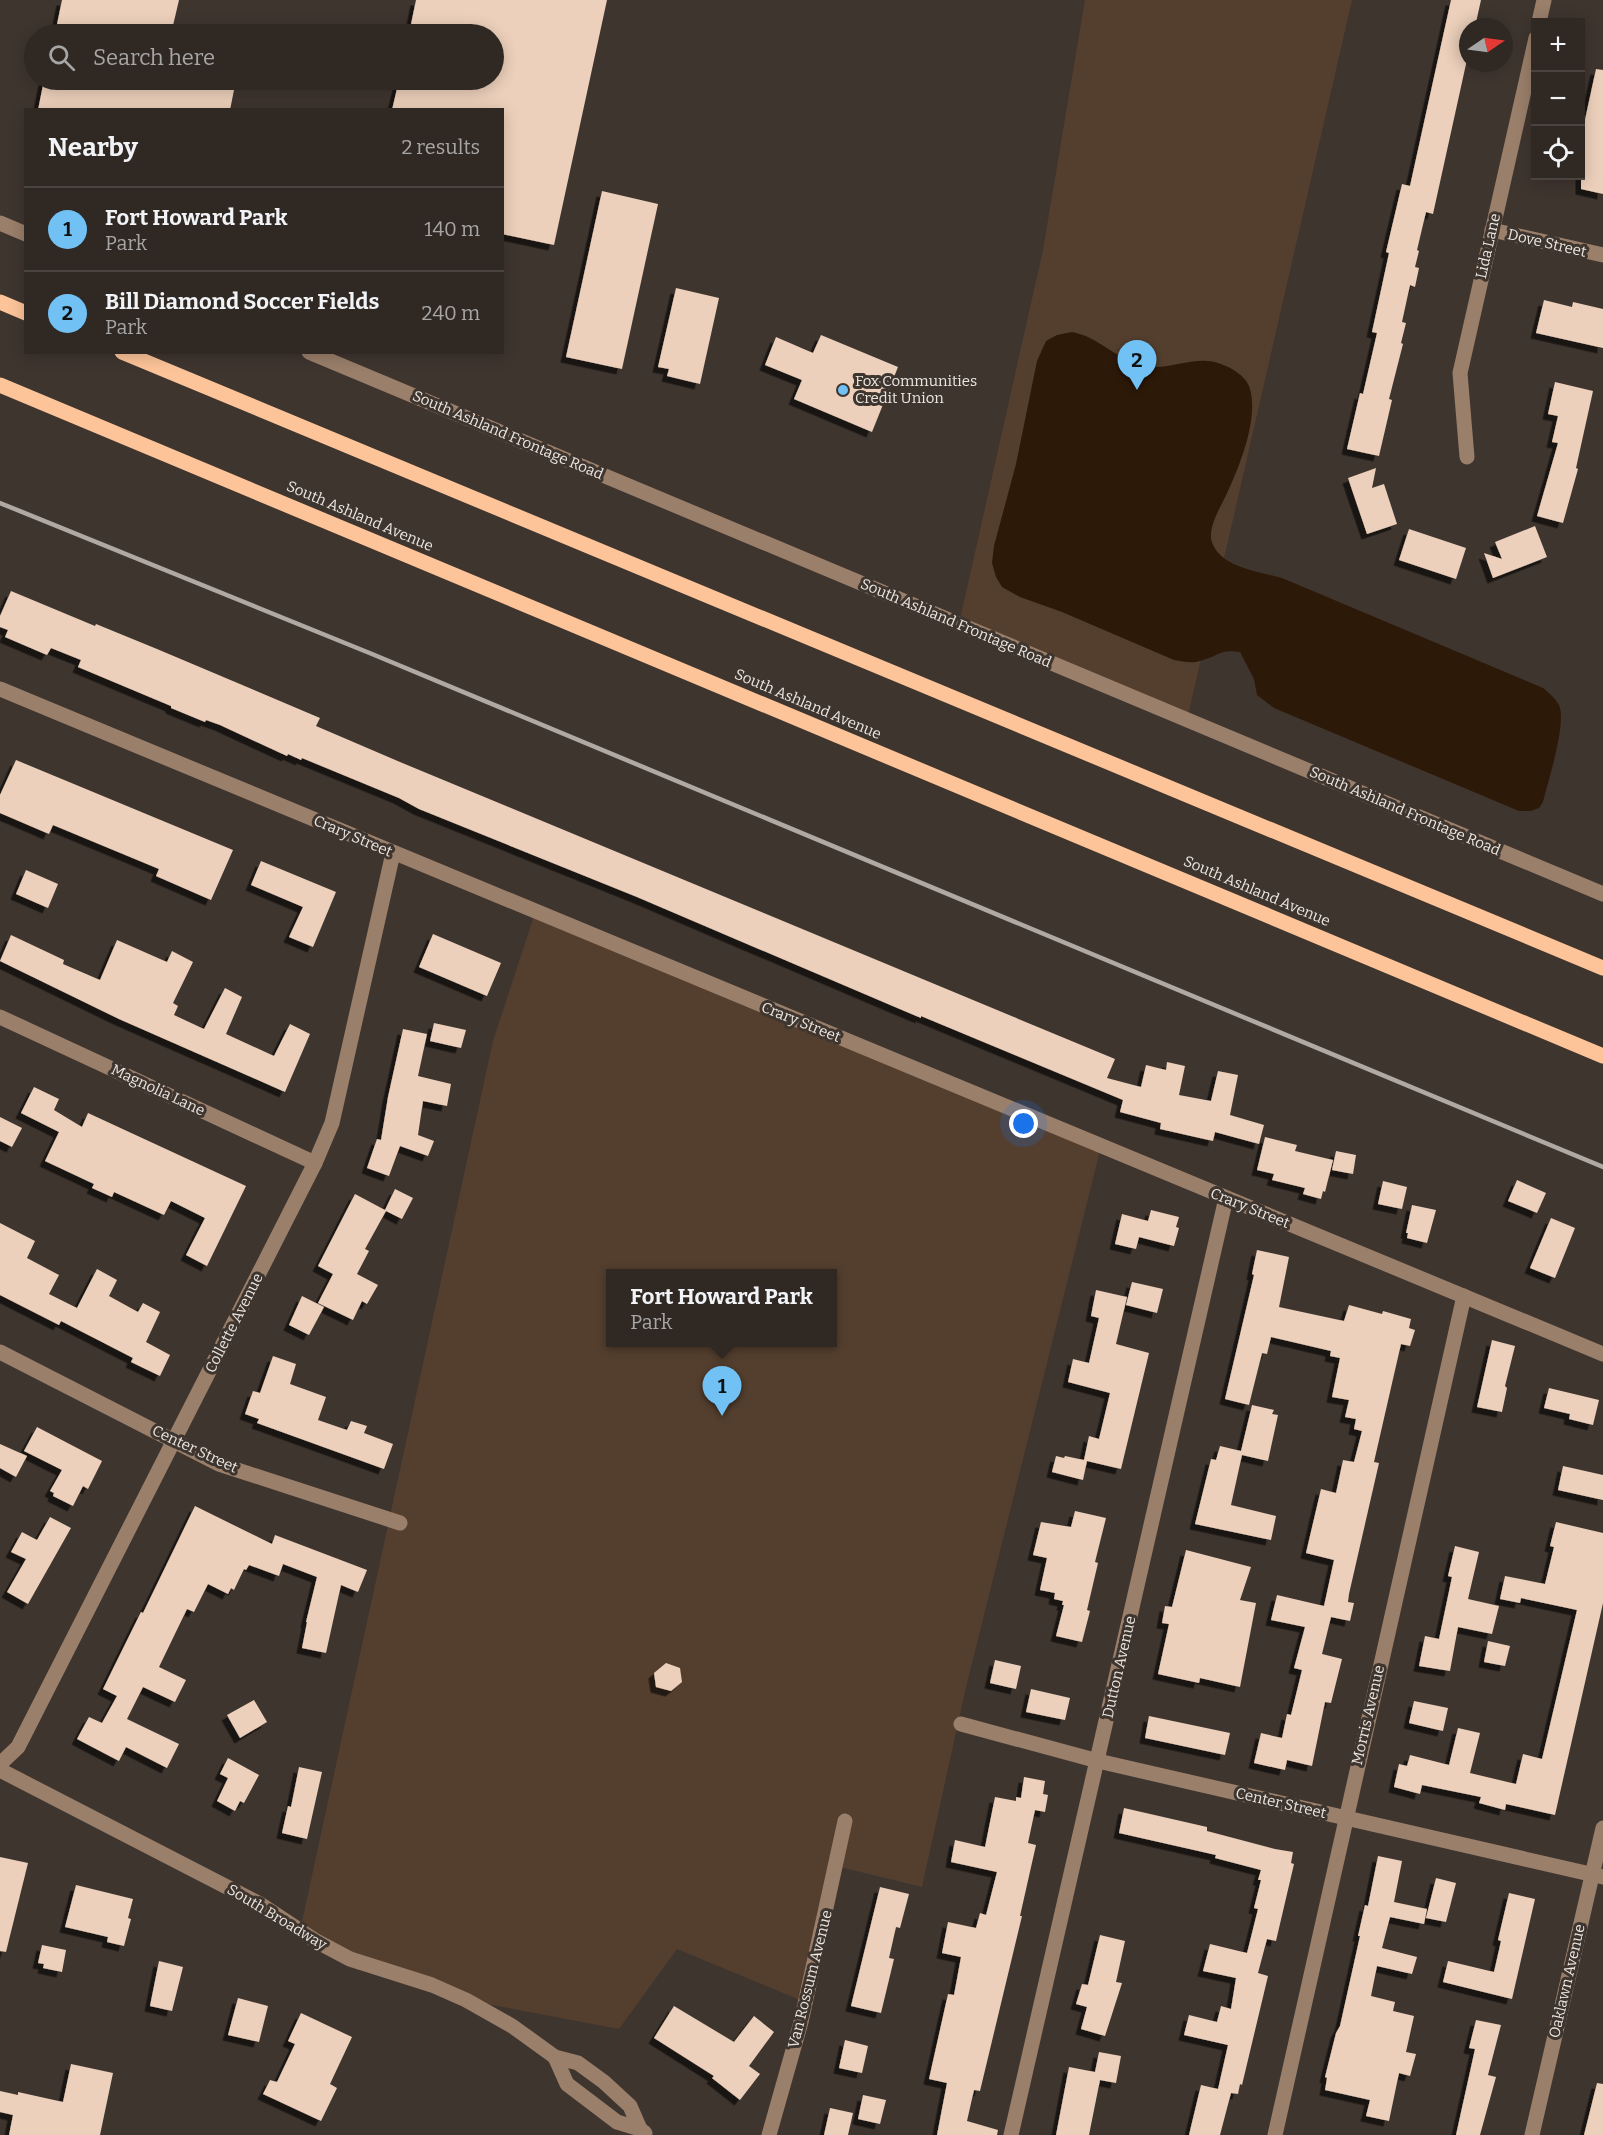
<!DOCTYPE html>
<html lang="en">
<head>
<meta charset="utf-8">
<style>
	:root { --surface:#2f2823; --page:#37302b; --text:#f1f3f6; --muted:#a7a6a6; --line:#4a4441; --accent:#71c1f5 }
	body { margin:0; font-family:Bitter,serif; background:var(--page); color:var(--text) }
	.controls { position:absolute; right:18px; top:18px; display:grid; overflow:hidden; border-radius:0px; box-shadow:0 3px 15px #0003 }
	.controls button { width:54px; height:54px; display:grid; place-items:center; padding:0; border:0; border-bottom:2px solid var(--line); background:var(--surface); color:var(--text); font:30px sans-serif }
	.compass { position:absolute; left:1459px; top:18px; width:54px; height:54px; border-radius:50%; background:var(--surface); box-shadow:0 3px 15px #0003; rotate:77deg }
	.you { position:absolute; left:1024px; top:1124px; width:21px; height:21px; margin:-15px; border:4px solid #fff; border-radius:50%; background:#1a73e8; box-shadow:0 0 0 9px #1a73e833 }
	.badge { display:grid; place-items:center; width:39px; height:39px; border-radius:50%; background:var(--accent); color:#111; font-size:20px; font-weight:700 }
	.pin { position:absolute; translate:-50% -50px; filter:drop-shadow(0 2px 3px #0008) }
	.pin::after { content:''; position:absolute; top:32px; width:21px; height:18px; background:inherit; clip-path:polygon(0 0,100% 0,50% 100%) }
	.popup { position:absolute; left:606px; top:1269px; width:231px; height:78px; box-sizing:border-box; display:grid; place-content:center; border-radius:0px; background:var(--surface); filter:drop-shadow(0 2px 4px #0005); font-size:20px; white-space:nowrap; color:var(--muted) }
	.popup b { font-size:22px; color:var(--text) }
	.popup::after { content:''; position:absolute; left:50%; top:100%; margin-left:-12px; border:12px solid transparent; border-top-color:var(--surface) }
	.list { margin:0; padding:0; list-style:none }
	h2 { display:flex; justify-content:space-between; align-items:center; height:78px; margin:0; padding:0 24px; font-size:26px }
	h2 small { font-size:20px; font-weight:400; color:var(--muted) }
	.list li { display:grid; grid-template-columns:39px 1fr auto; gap:18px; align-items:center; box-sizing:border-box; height:84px; padding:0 24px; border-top:2px solid var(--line) }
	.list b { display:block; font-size:22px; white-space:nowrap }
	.list p { margin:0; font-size:20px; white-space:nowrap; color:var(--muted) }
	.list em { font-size:20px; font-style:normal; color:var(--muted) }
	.icon { flex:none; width:33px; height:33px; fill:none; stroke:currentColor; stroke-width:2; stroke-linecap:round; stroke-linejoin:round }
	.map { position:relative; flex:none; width:1603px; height:2135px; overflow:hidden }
	.search { position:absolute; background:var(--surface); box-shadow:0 3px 15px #0003; left:24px; top:24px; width:480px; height:66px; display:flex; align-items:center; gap:15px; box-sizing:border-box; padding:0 21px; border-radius:33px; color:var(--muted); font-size:22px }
	.panel { position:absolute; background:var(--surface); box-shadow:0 3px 15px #0003; left:24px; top:108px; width:480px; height:246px; border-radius:0px }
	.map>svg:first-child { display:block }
	.green { fill:#543f2e; fill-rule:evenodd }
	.water { fill:#2d1908 }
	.building { fill:#ecd0bb; filter:url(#shadow) }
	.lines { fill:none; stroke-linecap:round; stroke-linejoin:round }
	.minor { stroke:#9a7f6a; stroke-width:15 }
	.major { stroke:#fdc499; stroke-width:15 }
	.rail { stroke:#b0a9a3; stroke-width:4.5 }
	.poi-dot { fill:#71c1f5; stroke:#3f352f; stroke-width:2 }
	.labels { text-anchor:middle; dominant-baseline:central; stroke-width:6; stroke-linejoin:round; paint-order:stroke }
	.street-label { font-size:15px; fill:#ebe5e0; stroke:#3f352f }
	.poi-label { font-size:15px; fill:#ebe5e0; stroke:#3f352f; text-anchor:start }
</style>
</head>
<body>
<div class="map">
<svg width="1603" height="2135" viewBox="0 0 1603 2135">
	<defs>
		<filter id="shadow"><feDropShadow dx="-5.5" dy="5.5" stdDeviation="0" flood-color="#0009"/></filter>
	</defs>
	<rect width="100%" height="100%" fill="#3f352f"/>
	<g class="green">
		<polygon points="1085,0 1352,0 1187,720 959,624 1043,250"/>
		<path d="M536,910L1101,1146L966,1687L922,1887L836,1866L805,2002L677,1949L619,2029L466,2000L300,1931L493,1041ZM611,1274H833V1342H611Z"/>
	</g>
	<path class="water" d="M1072,332C1100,337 1117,361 1145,366C1170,371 1196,354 1221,364C1232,368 1244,375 1249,386C1260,415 1240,465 1228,491C1222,505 1210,522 1211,538C1211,541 1214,547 1216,550C1230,569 1261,572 1282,578L1543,688C1549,693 1555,698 1559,705C1567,723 1548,781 1543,802L1539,808L1531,811H1519L1274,708L1257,695L1254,679L1240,652C1220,649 1220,655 1203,660C1193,664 1185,662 1174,660L1062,612L1020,597L1002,587L996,577L992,563L994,546L1016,464L1037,361L1046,341L1057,335Z"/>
	<g class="building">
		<polygon points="62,0 179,0 171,34 55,34"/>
		<polygon points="416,0 607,0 554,245 502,234 502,110 392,110 399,80 494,80 494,34 409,34"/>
		<polygon points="1451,0 1481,0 1475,27 1468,27 1468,55 1433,214 1426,212 1417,250 1419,251 1415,267 1419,268 1415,287 1410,285 1402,322 1406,323 1401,343 1403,344 1389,399 1392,400 1379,456 1347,449 1360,393 1363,394 1377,333 1372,332 1389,253 1386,252 1402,184 1410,186"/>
		<polygon points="1596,69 1603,70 1603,194 1581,189 1581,138"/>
		<polygon points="44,80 213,80 235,85 230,110 38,110"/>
		<polygon points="602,191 658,204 622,369 566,357"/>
		<polygon points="676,288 719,298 700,384 667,376 669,369 658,367"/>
		<polygon points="1544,300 1572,307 1573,302 1603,309 1603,348 1536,333"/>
		<polygon points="821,335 898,367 872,432 794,399 802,380 765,365 776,337 813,353"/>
		<polygon points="1555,382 1593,391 1576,468 1578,469 1563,523 1537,516 1558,443 1552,442 1558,416 1548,414"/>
		<polygon points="1376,468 1372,488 1384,484 1397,524 1367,534 1348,478"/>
		<polygon points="1535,526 1547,557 1493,578 1484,553 1502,559 1495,542"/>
		<polygon points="1409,529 1466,548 1456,579 1399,560"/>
		<polygon points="11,591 95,626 96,624 157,649 320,718 316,726 400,762 1115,1059 1107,1078 1141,1087 1146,1065 1166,1070 1167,1062 1185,1066 1179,1095 1211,1101 1218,1071 1238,1075 1230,1115 1264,1125 1259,1144 1215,1132 1213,1141 1160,1129 1161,1123 1120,1112 1123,1100 921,1016 921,1018 895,1007 637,897 419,809 399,798 302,758 301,760 288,754 287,756 220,725 206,720 205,722 171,708 171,706 78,667 81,660 51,648 47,655 5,637 8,630 0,627 0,616"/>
		<polygon points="16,760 233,850 211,900 156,876 159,869 53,825 49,834 0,813 0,795"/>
		<polygon points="261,861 336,892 313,947 289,937 303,907 251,885"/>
		<polygon points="26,870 58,884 48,908 16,894"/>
		<polygon points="433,934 501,963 487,996 419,967"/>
		<polygon points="11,935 64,960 63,964 100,980 117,940 167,962 172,951 193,962 173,1003 178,1006 174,1015 204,1029 225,988 242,997 226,1034 274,1056 290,1024 310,1034 285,1092 119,1019 0,961"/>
		<polygon points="434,1023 466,1030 461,1048 430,1041"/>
		<polygon points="403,1029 427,1034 418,1076 451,1084 447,1106 423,1101 418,1135 434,1141 428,1156 400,1146 389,1176 367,1168 377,1139 381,1140 388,1097"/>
		<polygon points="34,1087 59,1099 54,1110 82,1127 88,1113 246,1186 207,1266 186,1255 205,1218 171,1201 164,1215 114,1192 112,1197 92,1188 94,1184 45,1161 59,1132 21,1113"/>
		<polygon points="0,1117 22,1128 12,1147 0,1141"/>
		<polygon points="1265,1137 1297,1145 1295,1151 1333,1160 1325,1192 1323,1191 1321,1199 1303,1194 1305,1188 1272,1180 1274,1174 1257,1170"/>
		<polygon points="1336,1151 1356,1155 1353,1174 1332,1170"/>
		<polygon points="1517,1180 1546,1193 1537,1213 1508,1201"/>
		<polygon points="1383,1181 1407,1187 1402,1209 1378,1204"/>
		<polygon points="395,1189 413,1198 402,1219 386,1211 365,1249 369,1251 357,1274 378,1285 367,1304 362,1301 353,1320 318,1303 333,1274 318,1266 355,1194 385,1210"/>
		<polygon points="1412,1205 1436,1210 1427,1243 1407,1238 1408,1233 1406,1233"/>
		<polygon points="1151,1210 1179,1217 1176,1227 1179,1228 1174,1246 1139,1237 1136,1249 1115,1244 1122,1214 1148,1221"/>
		<polygon points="1551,1218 1575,1228 1555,1278 1530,1268"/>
		<polygon points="0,1223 35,1241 27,1258 59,1275 49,1294 77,1308 97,1269 117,1280 109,1296 138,1312 143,1303 160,1312 146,1342 170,1355 160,1376 131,1362 133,1358 100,1341 61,1321 59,1325 0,1295"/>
		<polygon points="1257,1250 1289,1257 1279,1307 1344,1321 1349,1305 1382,1314 1383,1311 1411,1319 1409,1328 1415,1330 1410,1346 1401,1344 1374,1462 1379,1463 1349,1594 1348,1602 1354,1603 1350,1621 1331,1617 1322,1654 1342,1659 1331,1703 1325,1702 1312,1766 1287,1760 1285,1770 1254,1763 1261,1733 1282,1738 1287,1714 1291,1715 1302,1670 1294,1668 1305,1627 1271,1620 1277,1595 1324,1606 1334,1560 1306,1553 1321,1489 1336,1493 1343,1460 1354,1462 1362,1431 1354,1429 1356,1419 1345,1417 1349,1400 1332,1397 1340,1358 1330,1356 1331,1351 1271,1337 1267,1354 1262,1353 1249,1405 1225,1399 1254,1275 1252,1274"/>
		<polygon points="1132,1282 1163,1289 1157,1313 1126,1305"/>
		<polygon points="1096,1290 1127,1297 1116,1344 1149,1353 1121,1469 1087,1461 1083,1480 1052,1472 1056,1456 1064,1458 1065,1456 1084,1460 1089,1436 1099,1439 1110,1393 1068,1382 1073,1359 1089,1363 1099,1318 1091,1316"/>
		<polygon points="302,1296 324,1307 309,1335 289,1325"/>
		<polygon points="1492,1340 1515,1346 1505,1386 1507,1388 1502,1412 1477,1407"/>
		<polygon points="273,1356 296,1364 290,1384 326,1397 318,1420 347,1430 351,1421 367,1426 364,1433 393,1444 384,1469 257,1423 259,1419 245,1414 253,1391 260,1393"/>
		<polygon points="1549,1388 1599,1400 1593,1425 1569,1419 1570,1414 1544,1408"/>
		<polygon points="1252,1405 1274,1410 1272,1414 1278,1415 1268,1461 1242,1455 1231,1505 1276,1516 1271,1540 1195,1524 1211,1459 1216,1460 1220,1446 1241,1451"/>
		<polygon points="37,1427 102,1461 88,1489 83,1486 73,1506 53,1496 54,1493 50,1491 62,1470 24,1451"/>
		<polygon points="0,1444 27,1456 16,1477 0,1468"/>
		<polygon points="1563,1466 1603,1475 1603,1500 1558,1490"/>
		<polygon points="195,1506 272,1544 275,1535 367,1570 358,1592 341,1585 326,1653 302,1648 307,1622 306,1622 317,1577 283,1564 279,1576 249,1565 246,1570 244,1569 234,1590 231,1588 228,1594 208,1584 194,1612 187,1609 159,1667 186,1680 175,1702 143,1687 127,1719 179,1744 167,1768 126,1747 119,1761 77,1739 89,1717 102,1723 117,1696 103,1689 141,1612 143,1613"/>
		<polygon points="1075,1511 1106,1518 1095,1562 1098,1563 1087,1610 1090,1611 1082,1642 1056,1636 1064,1605 1062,1605 1063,1601 1054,1599 1055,1593 1040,1590 1047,1558 1033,1555 1041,1522 1071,1527"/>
		<polygon points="50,1517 71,1528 28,1604 7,1592 26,1559 11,1552 22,1532 37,1540"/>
		<polygon points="1556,1522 1603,1533 1603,1603 1555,1815 1506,1804 1505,1810 1479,1803 1481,1797 1422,1785 1420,1794 1394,1787 1399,1764 1407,1766 1410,1755 1449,1765 1458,1728 1480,1733 1470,1773 1516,1784 1523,1754 1542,1759 1577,1610 1521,1598 1520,1603 1500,1599 1505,1576 1545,1584 1554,1547 1550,1546"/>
		<polygon points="1455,1546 1479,1552 1468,1599 1499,1606 1492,1634 1458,1627 1450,1671 1419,1666 1425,1636 1439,1639 1452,1577 1448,1576"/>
		<polygon points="1186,1550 1251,1567 1240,1600 1256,1603 1240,1687 1200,1678 1199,1683 1158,1674 1169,1624 1162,1623 1165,1606 1172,1607"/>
		<polygon points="1488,1641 1510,1646 1505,1666 1484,1662"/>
		<polygon points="995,1660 1021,1666 1016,1689 990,1683"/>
		<polygon points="666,1663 680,1668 682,1682 671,1691 656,1687 654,1673"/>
		<polygon points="1031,1689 1070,1698 1065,1720 1026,1712"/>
		<polygon points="254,1700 267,1722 240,1738 227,1715"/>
		<polygon points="1414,1701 1448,1708 1443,1731 1409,1723"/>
		<polygon points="1149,1716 1230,1733 1225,1755 1145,1738"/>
		<polygon points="228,1758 259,1775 244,1803 240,1801 235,1811 217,1801 228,1778 220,1774"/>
		<polygon points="299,1767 322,1772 307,1839 282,1833 288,1806 291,1807"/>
		<polygon points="1024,1777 1045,1781 1043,1794 1048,1795 1045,1812 1035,1810 1028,1843 1036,1845 1020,1916 1022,1916 980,2091 974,2090 967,2121 998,2130 997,2135 937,2135 947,2083 929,2079 948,1994 954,1995 961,1957 942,1953 948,1922 976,1928 980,1913 986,1915 997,1872 951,1862 955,1840 985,1847 995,1797 1016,1801 1016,1797 1021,1798"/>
		<polygon points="1124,1808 1207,1827 1207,1831 1275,1849 1293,1852 1291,1863 1294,1864 1276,1941 1267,1939 1258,1973 1268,1976 1242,2085 1240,2084 1238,2094 1231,2093 1220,2135 1189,2135 1201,2085 1218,2089 1228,2045 1184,2035 1189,2015 1217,2022 1221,2006 1231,2009 1236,1978 1203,1971 1210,1944 1247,1953 1258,1909 1254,1908 1261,1880 1258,1880 1261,1870 1215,1858 1216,1855 1119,1833"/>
		<polygon points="1378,1856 1402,1861 1394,1902 1427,1909 1424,1924 1390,1917 1382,1948 1417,1957 1412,1974 1377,1966 1371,1996 1395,2002 1393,2011 1414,2016 1406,2052 1416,2054 1410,2076 1399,2073 1389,2121 1366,2116 1370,2100 1325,2090 1327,2078 1325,2077 1336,2033 1340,2026 1360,1936 1358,1936 1365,1905 1368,1906"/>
		<polygon points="0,1857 28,1863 6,1952 0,1951"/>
		<polygon points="1436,1878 1456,1883 1446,1922 1426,1918"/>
		<polygon points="76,1885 133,1899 128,1918 131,1919 124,1946 107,1942 108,1937 65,1927"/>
		<polygon points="880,1887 909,1894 900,1928 896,1927 889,1958 894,1959 881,2013 851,2006"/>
		<polygon points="1509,1893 1535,1899 1512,1999 1443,1982 1448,1961 1494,1972 1501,1941 1498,1940"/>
		<polygon points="1100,1935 1125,1941 1116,1982 1122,1983 1105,2036 1081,2029 1087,2007 1076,2004 1082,1984 1088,1985"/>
		<polygon points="42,1945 66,1950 62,1972 43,1968 44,1964 38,1963"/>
		<polygon points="159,1961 183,1967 172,2011 150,2006"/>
		<polygon points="238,1998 268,2006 259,2042 228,2035"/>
		<polygon points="674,2006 734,2042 754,2016 774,2032 749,2066 760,2074 740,2100 712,2078 714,2076 654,2038"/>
		<polygon points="301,2013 352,2037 330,2084 337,2088 321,2121 263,2094 270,2080 277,2082 295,2044 288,2041"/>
		<polygon points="1476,2020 1501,2025 1488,2075 1496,2077 1480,2135 1456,2135 1475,2049 1469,2048"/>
		<polygon points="845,2040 868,2046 862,2073 839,2068"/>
		<polygon points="1099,2052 1121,2056 1116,2083 1100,2080 1089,2135 1056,2135 1069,2067 1095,2072"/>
		<polygon points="71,2064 113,2073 100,2135 9,2135 13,2115 0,2112 0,2091 18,2095 18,2092 63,2102"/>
		<polygon points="1597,2083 1603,2084 1603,2135 1584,2135"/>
		<polygon points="863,2095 886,2100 880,2124 858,2119"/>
		<polygon points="830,2108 853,2113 848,2135 824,2135"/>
	</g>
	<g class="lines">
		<g class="minor">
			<polyline points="1539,22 1544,0"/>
			<polyline points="0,223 26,234"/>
			<polyline points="1492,230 1603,255"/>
			<polyline points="309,352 1603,894"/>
			<polyline points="1467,457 1460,373 1536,38"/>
			<polyline points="0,689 1603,1354"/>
			<polyline points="0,1017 315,1163"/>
			<polyline points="0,1352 219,1464 400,1523"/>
			<polyline points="961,1724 1098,1761 1603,1877"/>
			<polyline points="0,1764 18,1747 315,1163 332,1123 393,853"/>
			<polyline points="0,1770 260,1904 316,1941 350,1959 432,1985 466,2000 512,2026 555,2057 578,2063 604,2082 630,2106 640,2129"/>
			<polyline points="555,2057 567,2084 617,2122 640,2129 645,2133"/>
			<polyline points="769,2135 801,2022 845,1821"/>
			<polyline points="1011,2135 1226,1198"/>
			<polyline points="1275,2135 1464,1296"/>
			<polyline points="1532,2135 1603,1828"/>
		</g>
		<g class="major">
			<polyline points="0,302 26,313"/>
			<polyline points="122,352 1603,968"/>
			<polyline points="0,385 1603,1056"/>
		</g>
		<polyline class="rail" points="0,503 372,654 1603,1167"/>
	</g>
	<circle class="poi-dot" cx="843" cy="390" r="6"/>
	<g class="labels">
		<g class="street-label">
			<text transform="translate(1547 243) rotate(13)">Dove Street</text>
			<text transform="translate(1488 246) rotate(-77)">Lida Lane</text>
			<text transform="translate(508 435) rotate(23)">South Ashland Frontage Road</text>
			<text transform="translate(360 516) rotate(23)">South Ashland Avenue</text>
			<text transform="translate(956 623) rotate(23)">South Ashland Frontage Road</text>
			<text transform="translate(808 704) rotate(23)">South Ashland Avenue</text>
			<text transform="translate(1405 811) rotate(23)">South Ashland Frontage Road</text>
			<text transform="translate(353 836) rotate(23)">Crary Street</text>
			<text transform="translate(1257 891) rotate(23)">South Ashland Avenue</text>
			<text transform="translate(801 1022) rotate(22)">Crary Street</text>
			<text transform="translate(158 1090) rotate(25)">Magnolia Lane</text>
			<text transform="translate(1250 1208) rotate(22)">Crary Street</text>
			<text transform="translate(234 1323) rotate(-63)">Collette Avenue</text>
			<text transform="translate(195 1449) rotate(25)">Center Street</text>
			<text transform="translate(1119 1667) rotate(-77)">Dutton Avenue</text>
			<text transform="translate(1368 1715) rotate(-77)">Morris Avenue</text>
			<text transform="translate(1281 1803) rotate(13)">Center Street</text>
			<text transform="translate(277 1917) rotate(31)">South Broadway</text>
			<text transform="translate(810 1979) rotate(-76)">Van Rossum Avenue</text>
			<text transform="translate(1567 1981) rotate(-77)">Oaklawn Avenue</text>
		</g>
		<g class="poi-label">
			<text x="855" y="381">Fox Communities<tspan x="855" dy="17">Credit Union</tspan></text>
		</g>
	</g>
</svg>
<div class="controls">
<button>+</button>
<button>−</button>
<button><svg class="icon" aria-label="locate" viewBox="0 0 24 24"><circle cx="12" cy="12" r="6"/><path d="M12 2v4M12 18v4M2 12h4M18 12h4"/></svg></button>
</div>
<svg class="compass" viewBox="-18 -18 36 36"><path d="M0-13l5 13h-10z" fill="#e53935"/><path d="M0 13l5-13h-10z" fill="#a7a6a6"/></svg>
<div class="you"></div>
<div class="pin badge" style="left:722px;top:1416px">1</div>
<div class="popup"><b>Fort Howard Park</b>Park</div>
<div class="pin badge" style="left:1137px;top:390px">2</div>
<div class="search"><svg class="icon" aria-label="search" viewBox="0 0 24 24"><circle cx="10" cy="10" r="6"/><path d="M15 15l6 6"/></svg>Search here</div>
<section class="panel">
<h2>Nearby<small>2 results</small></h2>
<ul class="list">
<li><span class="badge">1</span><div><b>Fort Howard Park</b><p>Park</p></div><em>140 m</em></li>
<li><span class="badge">2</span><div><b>Bill Diamond Soccer Fields</b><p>Park</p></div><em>240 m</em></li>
</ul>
</section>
</div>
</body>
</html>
